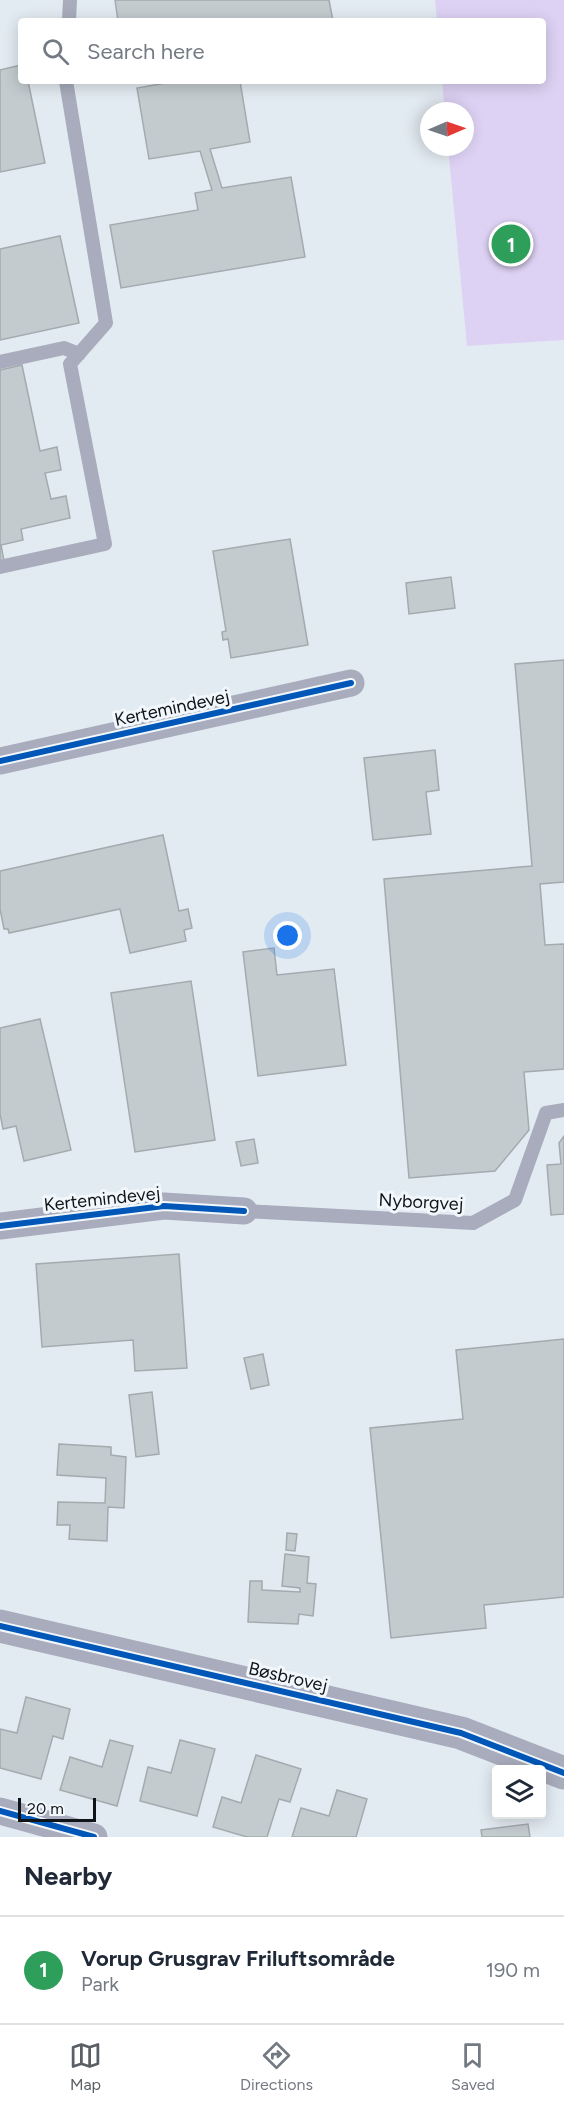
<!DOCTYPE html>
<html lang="en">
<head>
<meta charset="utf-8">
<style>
	:root { --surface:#fff; --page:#f6f6f7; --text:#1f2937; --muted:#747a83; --line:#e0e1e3; --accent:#595f64 }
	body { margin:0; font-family:Figtree,sans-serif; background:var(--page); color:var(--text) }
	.controls { position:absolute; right:18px; bottom:18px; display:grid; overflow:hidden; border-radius:6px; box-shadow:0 3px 15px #0003 }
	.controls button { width:54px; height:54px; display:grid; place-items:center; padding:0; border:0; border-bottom:2px solid var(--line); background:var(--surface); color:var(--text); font:30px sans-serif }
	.compass { position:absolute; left:420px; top:102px; width:54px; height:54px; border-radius:50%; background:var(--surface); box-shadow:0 3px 15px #0003; rotate:88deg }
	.scale { position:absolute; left:18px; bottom:15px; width:78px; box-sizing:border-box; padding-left:6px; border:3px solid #0f1418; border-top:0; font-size:16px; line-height:21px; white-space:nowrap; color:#0f1418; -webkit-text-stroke:4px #f2f7fc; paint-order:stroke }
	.you { position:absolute; left:288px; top:936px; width:21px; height:21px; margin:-15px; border:4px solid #fff; border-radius:50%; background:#1a73e8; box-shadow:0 0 0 9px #1a73e833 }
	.badge { display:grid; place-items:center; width:39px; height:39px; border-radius:50%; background:var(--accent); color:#fff; font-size:20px; font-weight:700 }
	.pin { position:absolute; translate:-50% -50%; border:3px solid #fff; box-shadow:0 2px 6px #0006 }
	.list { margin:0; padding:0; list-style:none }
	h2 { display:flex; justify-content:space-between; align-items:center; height:78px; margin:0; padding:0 24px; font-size:26px }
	h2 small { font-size:20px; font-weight:400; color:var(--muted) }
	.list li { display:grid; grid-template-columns:39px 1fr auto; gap:18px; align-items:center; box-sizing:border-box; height:108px; padding:0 24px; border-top:2px solid var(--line) }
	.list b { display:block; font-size:22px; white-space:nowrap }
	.list p { margin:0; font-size:20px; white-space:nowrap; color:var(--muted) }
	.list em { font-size:20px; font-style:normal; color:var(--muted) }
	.icon { flex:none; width:33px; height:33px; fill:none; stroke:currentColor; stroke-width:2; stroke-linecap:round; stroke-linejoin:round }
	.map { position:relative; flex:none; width:564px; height:1837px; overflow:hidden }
	.search { position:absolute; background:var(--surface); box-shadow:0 3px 15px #0003; left:18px; right:18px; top:18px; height:66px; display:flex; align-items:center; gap:15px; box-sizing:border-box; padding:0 21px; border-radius:6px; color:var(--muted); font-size:22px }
	.sheet { height:186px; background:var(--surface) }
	nav { display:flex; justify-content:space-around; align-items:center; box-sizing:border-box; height:84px; border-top:2px solid var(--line); background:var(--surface); font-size:16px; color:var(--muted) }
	nav a { display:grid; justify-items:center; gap:3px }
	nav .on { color:var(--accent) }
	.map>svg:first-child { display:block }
	.green { fill:#ded2f4 }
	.building { fill:#c3cbcf; stroke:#a4abaf; stroke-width:1.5 }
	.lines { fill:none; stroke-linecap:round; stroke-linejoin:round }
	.service { stroke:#a8acbc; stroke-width:14 }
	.minor { stroke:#a8acbc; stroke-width:27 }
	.tertiary { stroke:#a8acbc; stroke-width:33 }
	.cycleway-casing { stroke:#f2f7fc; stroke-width:10 }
	.cycleway { stroke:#0057b8; stroke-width:6 }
	.labels { text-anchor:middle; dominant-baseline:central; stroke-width:6; stroke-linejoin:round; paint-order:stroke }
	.street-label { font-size:18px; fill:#0f1418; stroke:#f2f7fc }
</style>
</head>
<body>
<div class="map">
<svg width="564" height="1837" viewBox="0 0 564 1837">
	<rect width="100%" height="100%" fill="#e3ebf2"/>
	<polygon class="green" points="435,0 564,0 564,340 467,346 448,147 465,147 465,111 445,111 442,81 543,81 543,21 437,21"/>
	<g class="building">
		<polygon points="115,0 329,0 333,21 118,21"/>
		<polygon points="21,65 21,81 28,81 45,163 0,172 0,70"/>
		<polygon points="177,81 240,81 250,142 210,149 222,188 291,177 305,257 121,288 110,225 198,210 195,193 212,190 200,151 149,159 137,88"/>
		<polygon points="60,236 79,323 0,340 0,249"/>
		<polygon points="22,365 40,451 57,447 61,470 45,473 51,499 66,496 70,518 21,529 23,540 1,545 4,561 0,561 0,370"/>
		<polygon points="290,539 308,645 231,658 228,639 223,640 222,632 226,631 213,551"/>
		<polygon points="451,577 455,608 409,614 406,583"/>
		<polygon points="564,660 564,882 540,884 545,945 564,944 564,1069 524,1072 529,1130 495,1171 409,1178 384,879 532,866 515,664"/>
		<polygon points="435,750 439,790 426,792 431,834 373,840 364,758"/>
		<polygon points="163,835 179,911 188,909 192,928 184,930 186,941 130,953 120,909 9,933 8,929 4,929 0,909 0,871"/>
		<polygon points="274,948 277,975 334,969 346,1065 258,1076 243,952"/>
		<polygon points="191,981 215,1140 135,1152 111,993"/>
		<polygon points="40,1019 71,1150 24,1161 16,1126 3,1129 0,1114 0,1028"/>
		<polygon points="564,1136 564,1214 551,1215 547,1165 561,1164 559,1143"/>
		<polygon points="254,1139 258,1163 241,1166 236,1142"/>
		<polygon points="179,1254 187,1368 135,1371 133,1340 42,1347 36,1264"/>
		<polygon points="564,1339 564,1597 484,1605 486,1628 391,1638 370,1428 463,1419 456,1350"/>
		<polygon points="263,1354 269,1385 251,1389 244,1358"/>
		<polygon points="152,1392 159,1454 136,1457 129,1395"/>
		<polygon points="59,1444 111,1447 111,1455 126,1457 124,1508 108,1507 107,1541 69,1539 70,1525 57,1525 58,1502 105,1503 106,1478 57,1475"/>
		<polygon points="287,1533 297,1534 295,1551 286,1550"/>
		<polygon points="285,1554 309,1557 307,1583 316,1584 313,1616 299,1614 298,1624 248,1622 250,1581 262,1581 262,1590 300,1592 300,1588 282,1586"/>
		<polygon points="26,1697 70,1709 63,1739 53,1736 41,1779 0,1768 0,1729 17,1733"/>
		<polygon points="110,1740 133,1746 117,1806 60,1790 70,1757 102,1767"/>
		<polygon points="180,1740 215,1749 197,1816 140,1801 148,1767 171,1773"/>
		<polygon points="256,1755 301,1769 290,1802 279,1799 267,1837 247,1837 213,1827 222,1797 241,1803"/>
		<polygon points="337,1790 367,1799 356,1837 292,1837 301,1808 329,1816"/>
		<polygon points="528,1824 530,1837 482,1837 481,1830"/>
	</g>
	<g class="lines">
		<g class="service">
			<polyline points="69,21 70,0"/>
			<polyline points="0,362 64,348 79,354"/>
			<polyline points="0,567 105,544 70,364 106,323 66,81"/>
			<polyline points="244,1211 473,1223 515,1200 546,1113 564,1110"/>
		</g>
		<g class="minor">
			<polyline points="0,761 351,683"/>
			<polyline points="0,1226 164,1206 244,1211"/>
			<polyline points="0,1811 94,1837"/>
		</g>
		<polyline class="tertiary" points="0,1626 461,1733 564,1773"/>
		<defs>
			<g id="cycleway">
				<polyline points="0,761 351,683"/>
				<polyline points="0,1226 164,1206 244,1211"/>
				<polyline points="0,1626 461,1733 564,1773"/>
				<polyline points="0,1811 94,1837"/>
			</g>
		</defs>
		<use href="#cycleway" class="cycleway-casing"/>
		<use href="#cycleway" class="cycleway"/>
	</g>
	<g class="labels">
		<g class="street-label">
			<text transform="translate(172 708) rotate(-12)">Kertemindevej</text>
			<text transform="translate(102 1199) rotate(-6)">Kertemindevej</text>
			<text transform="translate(421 1202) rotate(3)">Nyborgvej</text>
			<text transform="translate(288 1677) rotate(13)">Bøsbrovej</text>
		</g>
	</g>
</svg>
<div class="controls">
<button><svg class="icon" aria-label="layers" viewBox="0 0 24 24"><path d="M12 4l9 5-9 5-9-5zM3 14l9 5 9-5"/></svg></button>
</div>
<svg class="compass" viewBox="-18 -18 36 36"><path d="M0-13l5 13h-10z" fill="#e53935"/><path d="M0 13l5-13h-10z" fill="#747a83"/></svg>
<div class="scale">20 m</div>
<div class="you"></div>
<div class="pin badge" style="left:511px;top:244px;background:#2e9e5b">1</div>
<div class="search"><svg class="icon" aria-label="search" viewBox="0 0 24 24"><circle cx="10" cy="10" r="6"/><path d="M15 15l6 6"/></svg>Search here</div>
</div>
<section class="sheet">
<h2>Nearby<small></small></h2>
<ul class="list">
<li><span class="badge" style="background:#2e9e5b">1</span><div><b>Vorup Grusgrav Friluftsområde</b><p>Park</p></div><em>190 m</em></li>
</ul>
</section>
<nav>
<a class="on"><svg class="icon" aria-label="map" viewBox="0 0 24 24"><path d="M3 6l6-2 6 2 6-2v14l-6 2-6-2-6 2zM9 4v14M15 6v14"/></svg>Map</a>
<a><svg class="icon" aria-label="directions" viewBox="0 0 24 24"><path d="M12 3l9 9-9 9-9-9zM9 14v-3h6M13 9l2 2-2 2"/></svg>Directions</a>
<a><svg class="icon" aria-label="saved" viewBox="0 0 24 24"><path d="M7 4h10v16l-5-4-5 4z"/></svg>Saved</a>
</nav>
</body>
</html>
